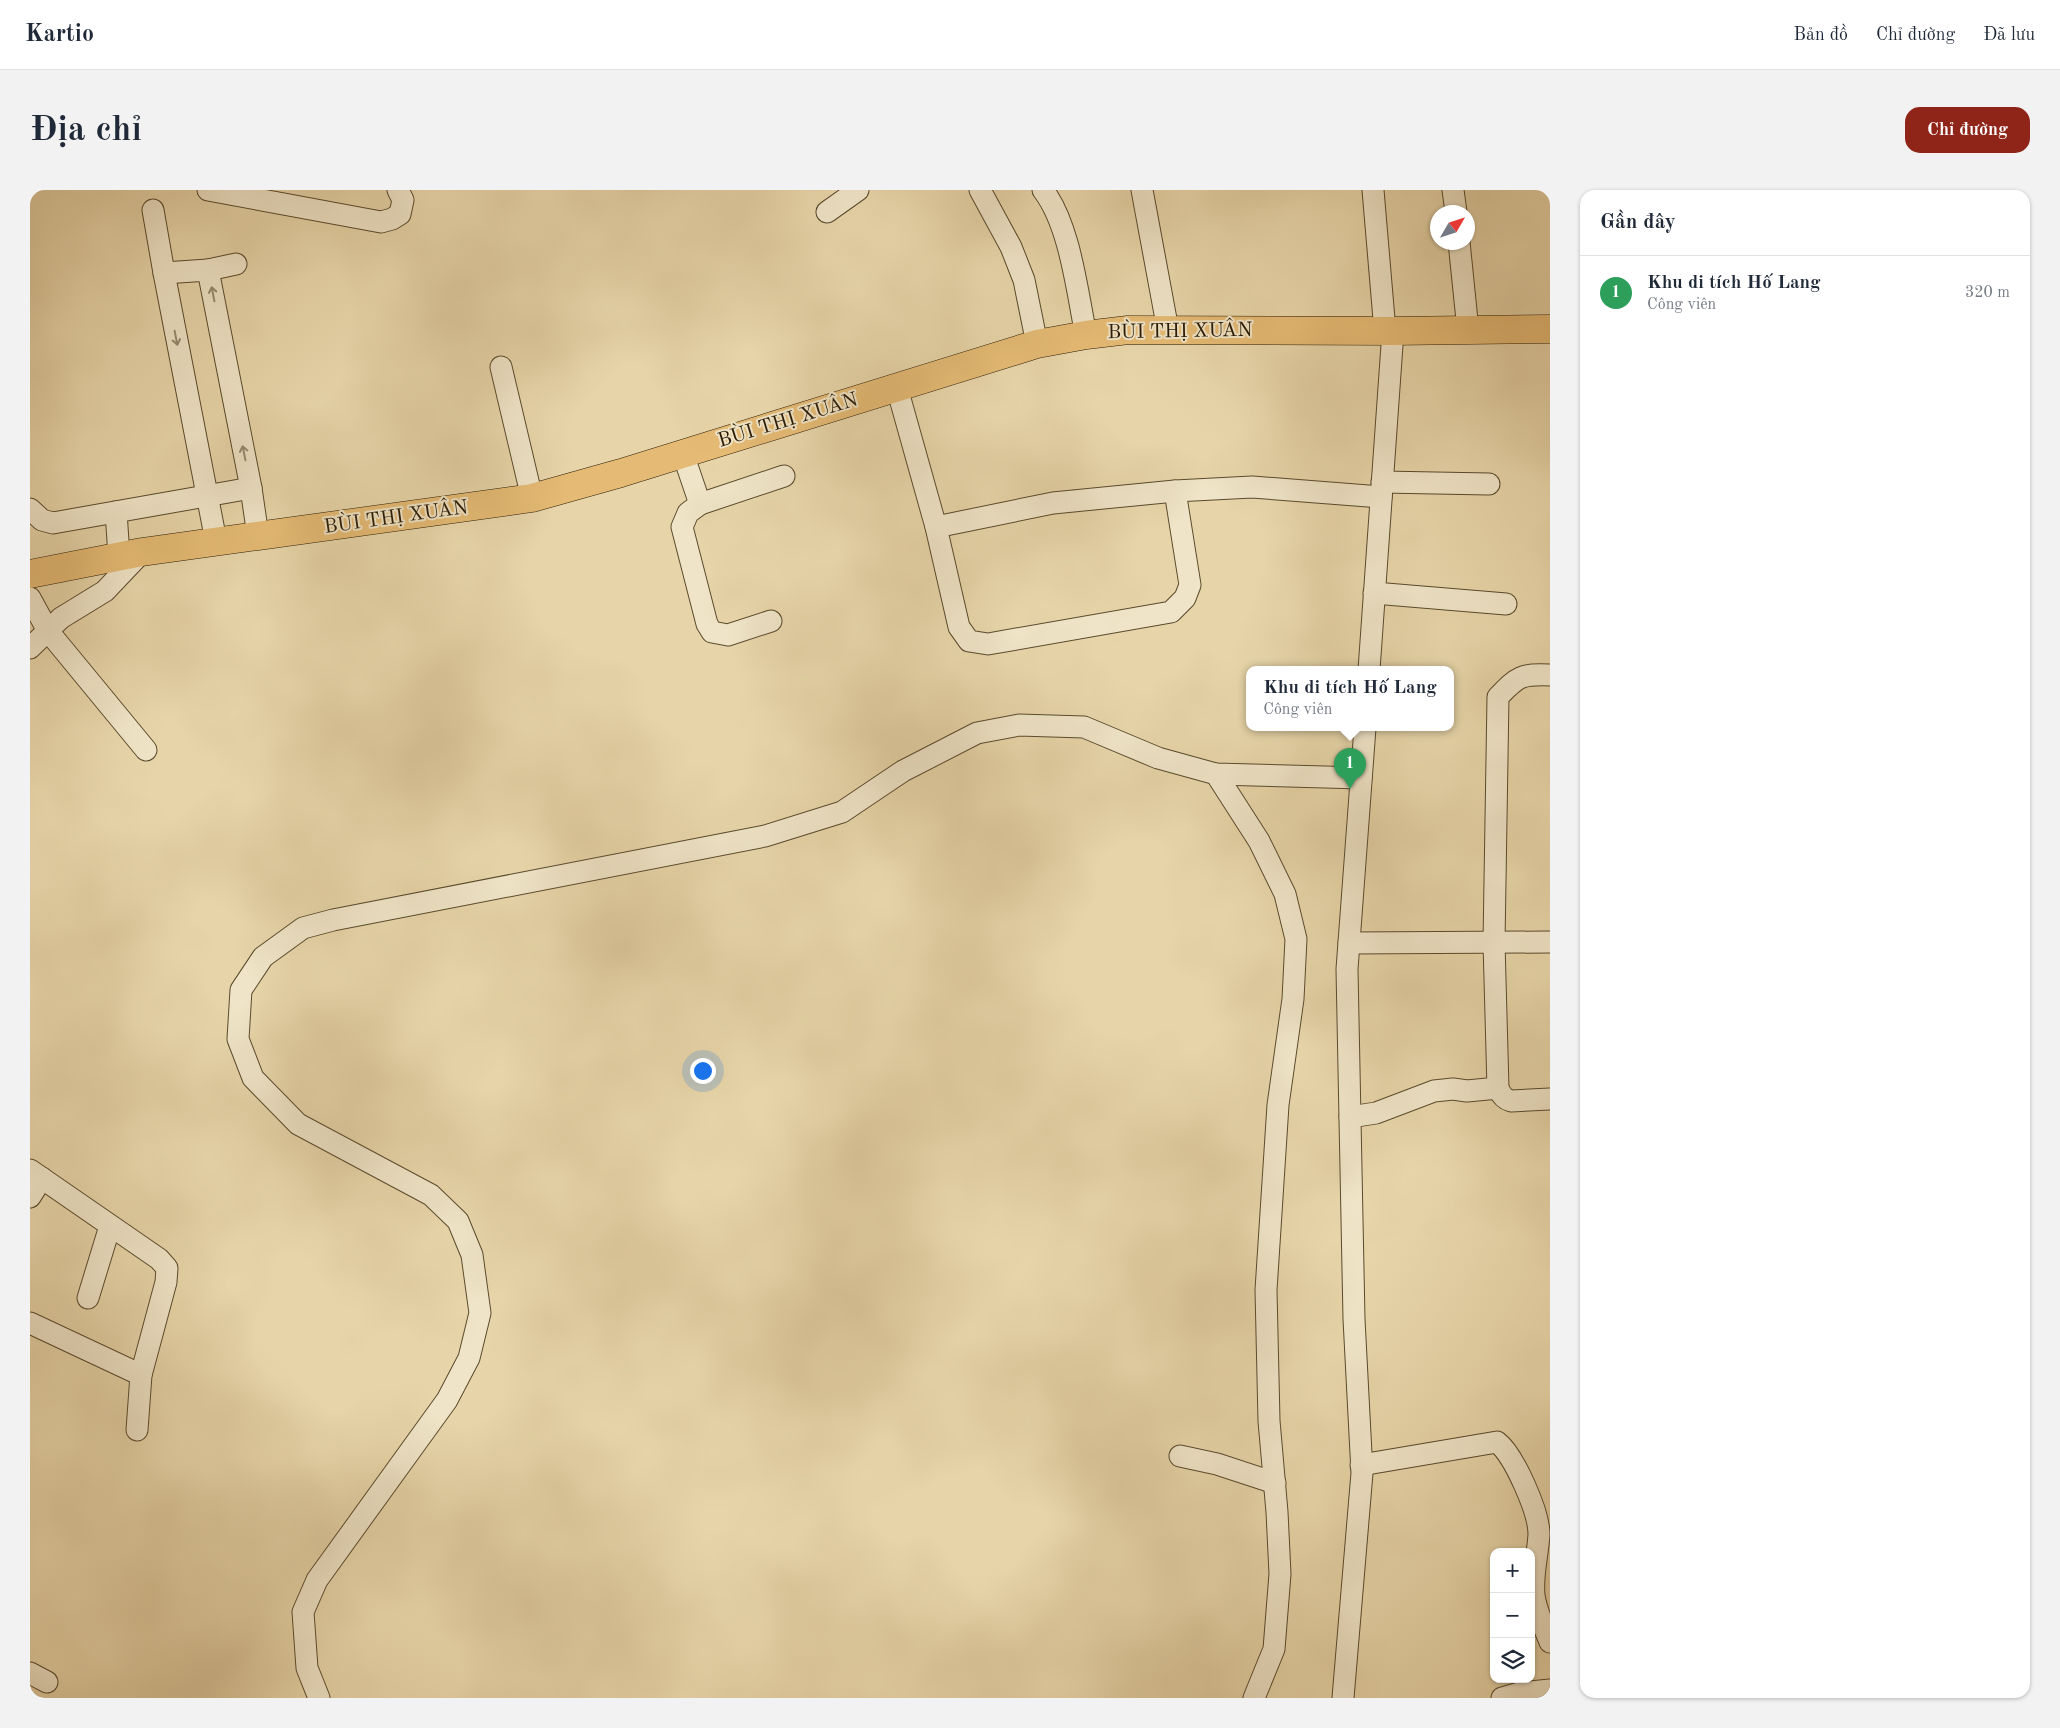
<!DOCTYPE html>
<html lang="vi">
<head>
<meta charset="utf-8">
<style>
	:root { --surface:#fff; --page:#f2f2f3; --text:#1f2937; --muted:#747a83; --line:#e0e1e3; --accent:#8f2418 }
	body { margin:0; font-family:"Old Standard TT",serif; background:var(--page); color:var(--text) }
	.controls { position:absolute; right:15px; bottom:15px; display:grid; overflow:hidden; border-radius:10px; box-shadow:0 1px 4px #0004 }
	.controls button { width:45px; height:45px; display:grid; place-items:center; padding:0; border:0; border-bottom:1px solid var(--line); background:var(--surface); color:var(--text); font:25px sans-serif }
	.compass { position:absolute; left:1400px; top:15px; width:45px; height:45px; border-radius:50%; background:var(--surface); box-shadow:0 1px 4px #0004; rotate:51deg }
	.you { position:absolute; left:672px; top:880px; width:18px; height:18px; margin:-12px; border:4px solid #fff; border-radius:50%; background:#1a73e8; box-shadow:0 0 0 8px #1a73e833 }
	.badge { display:grid; place-items:center; width:32px; height:32px; border-radius:50%; background:var(--accent); color:#fff; font-size:16px; font-weight:700 }
	.pin { position:absolute; translate:-50% -41px; filter:drop-shadow(0 1px 2px #0008) }
	.pin::after { content:''; position:absolute; top:26px; width:18px; height:15px; background:inherit; clip-path:polygon(0 0,100% 0,50% 100%) }
	.popup { position:absolute; left:1216px; top:476px; width:208px; height:65px; box-sizing:border-box; display:grid; place-content:center; border-radius:10px; background:var(--surface); filter:drop-shadow(0 1px 4px #0005); font-size:16px; white-space:nowrap; color:var(--muted) }
	.popup b { font-size:19px; color:var(--text) }
	.popup::after { content:''; position:absolute; left:50%; top:100%; margin-left:-10px; border:10px solid transparent; border-top-color:var(--surface) }
	.list { margin:0; padding:0; list-style:none }
	h2 { display:flex; justify-content:space-between; align-items:center; height:65px; margin:0; padding:0 20px; font-size:21px }
	h2 small { font-size:16px; font-weight:400; color:var(--muted) }
	.list li { display:grid; grid-template-columns:32px 1fr auto; gap:15px; align-items:center; box-sizing:border-box; height:75px; padding:0 20px; border-top:1px solid var(--line) }
	.list b { display:block; font-size:19px; white-space:nowrap }
	.list p { margin:0; font-size:16px; white-space:nowrap; color:var(--muted) }
	.list em { font-size:16px; font-style:normal; color:var(--muted) }
	.icon { flex:none; width:28px; height:28px; fill:none; stroke:currentColor; stroke-width:2; stroke-linecap:round; stroke-linejoin:round }
	.map { position:relative; flex:none; width:1520px; height:1508px; overflow:hidden; border-radius:15px }
	header { display:flex; align-items:center; gap:30px; box-sizing:border-box; height:70px; padding:0 25px; background:var(--surface); border-bottom:1px solid var(--line) }
	header strong { font-size:24px }
	nav { display:flex; gap:28px; margin-inline-start:auto; font-size:18px }
	.intro { display:flex; align-items:center; justify-content:space-between; box-sizing:border-box; height:120px; padding:0 30px }
	h1 { margin:0; font-size:35px }
	.button { padding:12px 22px; border-radius:15px; background:var(--accent); color:#fff; font-size:18px; font-weight:700 }
	main { display:flex; gap:30px; padding:0 30px }
	aside { flex:1; background:var(--surface); border-radius:15px; box-shadow:0 1px 4px #0004 }
	.map>svg:first-child { display:block }
	.lines { fill:none; stroke-linecap:round; stroke-linejoin:round }
	.minor-casing { stroke:#5a4a2d; stroke-width:23 }
	.major-casing { stroke:#2b1b04; stroke-width:29 }
	.minor { stroke:#efe4c7; stroke-width:21 }
	.major { stroke:#e4ba74; stroke-width:28 }
	.oneway { stroke:#978a6f }
	.labels { text-anchor:middle; dominant-baseline:central; stroke-width:4; stroke-linejoin:round; paint-order:stroke }
	.street-label { font-size:20px; fill:#2b1b04; stroke:#efe4c7 }
</style>
</head>
<body>
<header>
<strong>Kartio</strong>
<nav><a>Bản đồ</a><a>Chỉ đường</a><a>Đã lưu</a></nav>
</header>
<div class="intro"><h1>Địa chỉ</h1><a class="button">Chỉ đường</a></div>
<main>
<div class="map">
<svg width="1520" height="1508" viewBox="0 0 1520 1508">
	<rect width="100%" height="100%" fill="#e7d5a9"/>
	<filter id="stains"><feTurbulence type="fractalNoise" baseFrequency=".004" numOctaves="4"/><feColorMatrix values="0 0 0 0 .2 0 0 0 0 .09 0 0 0 0 .02 0 0 0 .5 -.17"/></filter>
	<radialGradient id="worn" r=".72"><stop offset=".6" stop-color="#630" stop-opacity="0"/><stop offset="1" stop-color="#630" stop-opacity=".3"/></radialGradient>
	<g class="lines">
		<defs>
			<g id="minor">
				<polyline points="178,0 351,32 362,29 370,24 373,10 368,0"/>
				<polyline points="950,0 981,57 994,90 1007,154"/>
				<path d="M1013,0C1040,35 1047,101 1056,145"/>
				<polyline points="1112,0 1138,140"/>
				<polyline points="1343,0 1355,141"/>
				<polyline points="1423,0 1426,22"/>
				<polyline points="123,20 134,83 186,351"/>
				<polyline points="797,22 828,0"/>
				<polyline points="1429,52 1438,140"/>
				<polyline points="178,80 206,74"/>
				<polyline points="134,83 178,80 221,298 228,346"/>
				<polyline points="471,177 502,308"/>
				<polyline points="867,198 906,337 929,437 939,451 958,454 1141,422 1155,408 1160,395 1145,301"/>
				<polyline points="653,264 670,314 658,323 652,337 677,434 682,442 698,445 741,431"/>
				<polyline points="1352,292 1459,294"/>
				<polyline points="670,314 754,286"/>
				<polyline points="0,319 12,330 23,333 221,298"/>
				<polyline points="86,322 89,366"/>
				<polyline points="906,337 1023,313 1145,301 1222,297 1351,307"/>
				<polyline points="1344,403 1476,414"/>
				<polyline points="0,408 18,441 116,560"/>
				<polyline points="0,458 31,428 75,401 112,362"/>
				<polyline points="1339,480 1363,141"/>
				<path d="M1520,485C1491,484 1488,486 1468,507L1464,753L1468,898C1471,905 1474,909 1481,911L1520,909"/>
				<polyline points="1186,584 1229,651 1255,704 1266,749 1263,809 1248,915 1236,1100 1239,1231 1247,1322 1250,1384 1244,1459 1224,1508"/>
				<polyline points="1319,753 1520,752"/>
				<polyline points="1320,927 1346,923 1404,901 1423,899 1437,901 1468,898"/>
				<polyline points="0,980 129,1069 137,1078 136,1092 111,1185 107,1240"/>
				<polyline points="0,1007 12,988"/>
				<polyline points="58,1108 80,1036"/>
				<polyline points="0,1133 111,1185"/>
				<polyline points="1150,1266 1187,1274 1245,1293"/>
				<path d="M1331,1275L1467,1252C1484,1265 1509,1322 1509,1344C1508,1364 1502,1384 1504,1405C1506,1421 1514,1437 1520,1452"/>
				<polyline points="0,1483 17,1492"/>
				<polyline points="289,1508 277,1478 273,1422 287,1390 417,1210 439,1168 450,1123 442,1065 428,1031 401,1005 268,934 223,888 208,849 211,800 233,767 273,738 303,730 735,646 812,622 873,581 947,543 989,535 1054,537 1128,568 1186,584 1331,588"/>
				<polyline points="1313,1508 1332,1283 1324,1129 1317,779 1335,538"/>
				<polyline points="1472,1508 1489,1503 1520,1500"/>
			</g>
			<polyline id="major" points="0,384 112,362 502,308 591,283 1007,154 1056,145 1098,140 1363,141 1520,139"/>
		</defs>
		<use href="#minor" class="minor-casing"/>
		<use href="#major" class="major-casing"/>
		<use href="#minor" class="minor"/>
		<use href="#major" class="major"/>
	</g>
	<defs><path id="oneway-shaft" d="M-6 0H5M1.5-3L5.5 0L1.5 3" fill="none" stroke-width="1.6" stroke-linecap="round" stroke-linejoin="round" transform="scale(1.25)"/></defs>
	<g class="oneway">
		<use href="#oneway-shaft" transform="translate(183 104) rotate(-101)"/>
		<use href="#oneway-shaft" transform="translate(146 148) rotate(79)"/>
		<use href="#oneway-shaft" transform="translate(214 263) rotate(-101)"/>
	</g>
	<g class="labels">
		<g class="street-label">
			<text transform="translate(1150 142) rotate(-1)">BÙI THỊ XUÂN</text>
			<text transform="translate(758 231) rotate(-17)">BÙI THỊ XUÂN</text>
			<text transform="translate(366 328) rotate(-8)">BÙI THỊ XUÂN</text>
		</g>
	</g>
	<rect width="100%" height="100%" filter="url(#stains)"/>
	<rect width="100%" height="100%" fill="url(#worn)"/>
</svg>
<div class="controls">
<button>+</button>
<button>−</button>
<button><svg class="icon" aria-label="layers" viewBox="0 0 24 24"><path d="M12 4l9 5-9 5-9-5zM3 14l9 5 9-5"/></svg></button>
</div>
<svg class="compass" viewBox="-18 -18 36 36"><path d="M0-13l5 13h-10z" fill="#e53935"/><path d="M0 13l5-13h-10z" fill="#747a83"/></svg>
<div class="you"></div>
<div class="pin badge" style="left:1320px;top:599px;background:#2e9e5b">1</div>
<div class="popup"><b>Khu di tích Hố Lang</b>Công viên</div>
</div>
<aside>
<h2>Gần đây<small></small></h2>
<ul class="list">
<li><span class="badge" style="background:#2e9e5b">1</span><div><b>Khu di tích Hố Lang</b><p>Công viên</p></div><em>320 m</em></li>
</ul>
</aside>
</main>
</body>
</html>
